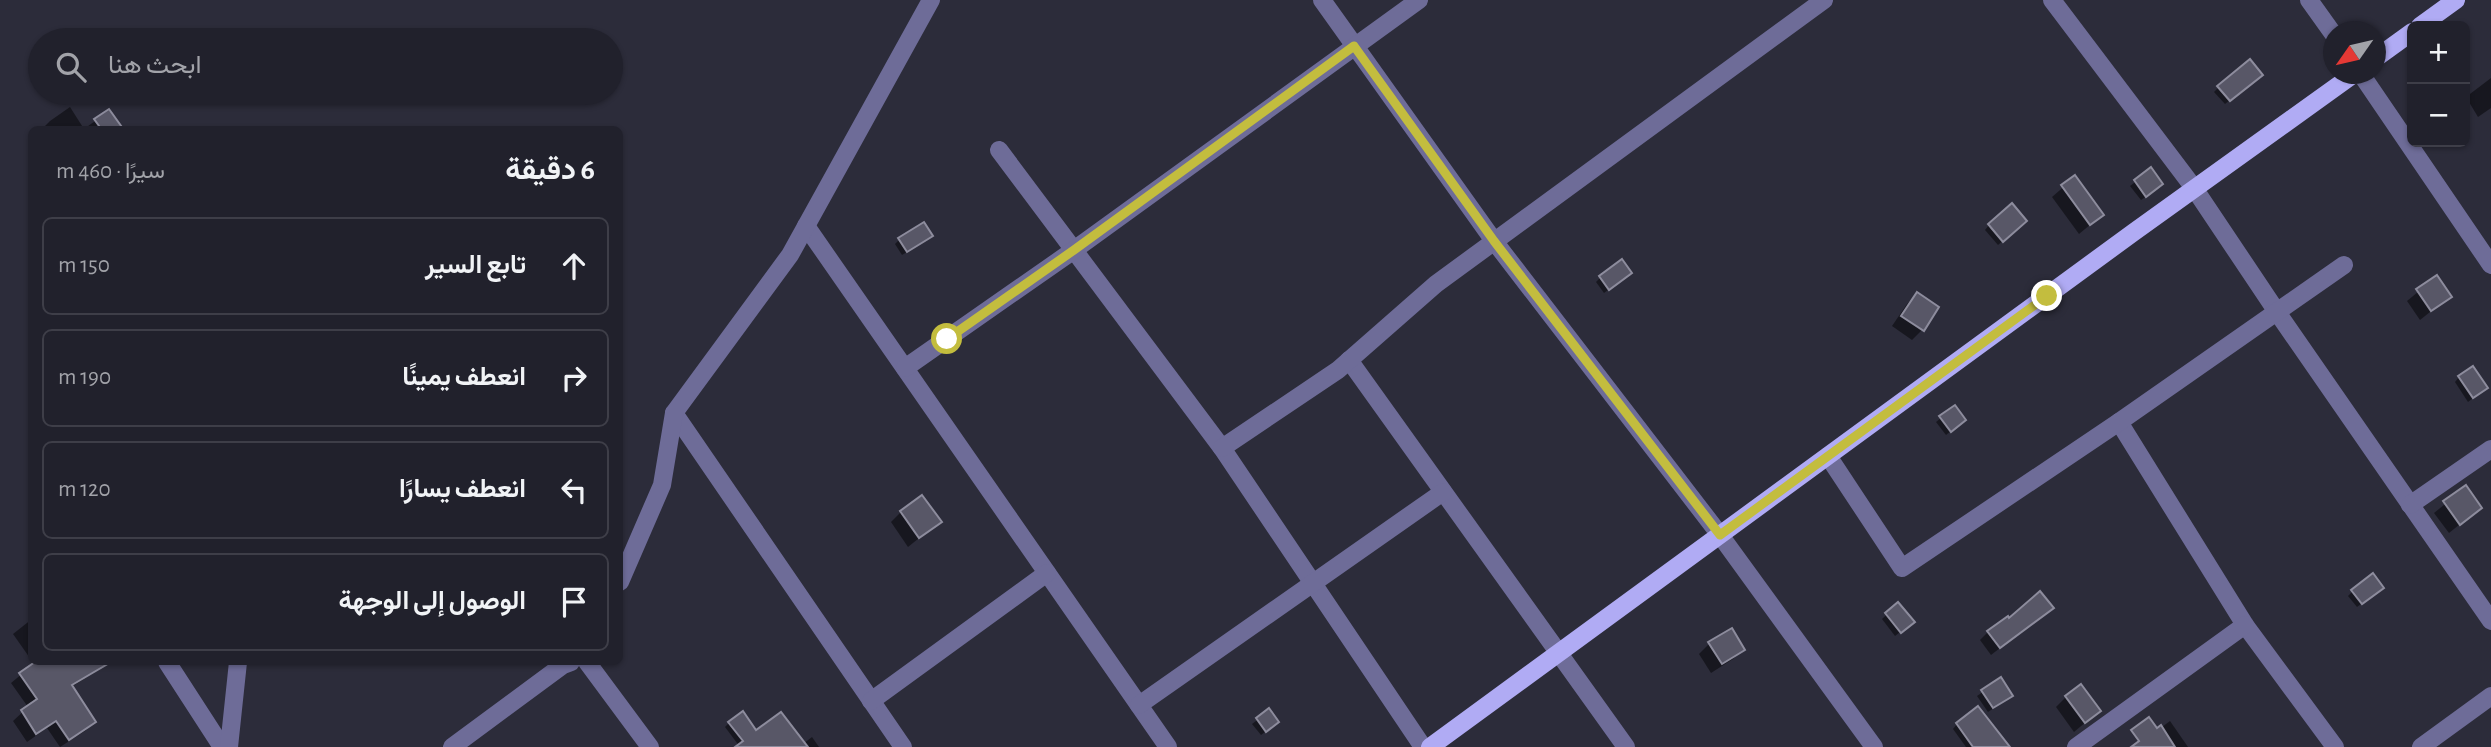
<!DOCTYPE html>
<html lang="ar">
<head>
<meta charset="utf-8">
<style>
	:root { --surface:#21212c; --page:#292934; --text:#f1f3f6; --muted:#a2a3a9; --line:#3e3e48 }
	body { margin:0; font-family:"Alegreya Sans",Vazirmatn,sans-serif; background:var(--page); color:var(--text); direction:rtl }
	.controls { position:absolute; right:21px; top:21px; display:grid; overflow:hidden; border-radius:10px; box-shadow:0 2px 5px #0004 }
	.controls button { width:63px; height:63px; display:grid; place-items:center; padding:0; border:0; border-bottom:2px solid var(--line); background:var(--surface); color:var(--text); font:35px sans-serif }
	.compass { position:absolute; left:2323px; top:21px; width:63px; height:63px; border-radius:50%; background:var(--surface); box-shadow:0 2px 5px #0004; rotate:236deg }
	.stop { position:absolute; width:21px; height:21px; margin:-16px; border:5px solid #c3bd3e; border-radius:50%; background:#fff }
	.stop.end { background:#c3bd3e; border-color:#fff; box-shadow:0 2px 7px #0008 }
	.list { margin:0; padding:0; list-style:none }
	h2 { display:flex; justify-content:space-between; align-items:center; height:91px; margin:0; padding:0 28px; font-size:30px }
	h2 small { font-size:23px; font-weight:400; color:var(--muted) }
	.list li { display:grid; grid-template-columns:46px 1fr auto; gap:21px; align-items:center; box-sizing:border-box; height:98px; margin:0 14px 14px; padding:0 14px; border:2px solid var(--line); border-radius:10px }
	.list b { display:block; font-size:26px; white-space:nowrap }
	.list em { font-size:23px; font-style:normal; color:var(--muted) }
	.icon { flex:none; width:38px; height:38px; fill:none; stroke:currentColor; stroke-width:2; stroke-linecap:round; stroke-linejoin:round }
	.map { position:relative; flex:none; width:2491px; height:747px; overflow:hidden; direction:ltr }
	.search { position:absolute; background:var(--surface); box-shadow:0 2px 5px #0004; left:28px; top:28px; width:595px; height:77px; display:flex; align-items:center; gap:18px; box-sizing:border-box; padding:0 24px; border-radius:38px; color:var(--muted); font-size:26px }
	.panel { position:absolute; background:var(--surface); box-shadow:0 2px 5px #0004; left:28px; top:126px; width:595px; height:539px; border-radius:10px; direction:rtl }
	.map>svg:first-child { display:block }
	.shadow { fill:#0007 }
	.building { fill:#585767; stroke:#8d8c9d; stroke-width:2 }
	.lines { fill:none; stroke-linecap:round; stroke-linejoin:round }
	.minor { stroke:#6e6c98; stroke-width:18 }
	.major { stroke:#b0abf4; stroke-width:18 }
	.route { stroke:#c3bd3e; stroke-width:9 }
</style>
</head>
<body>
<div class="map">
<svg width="2491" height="747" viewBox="0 0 2491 747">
	<rect width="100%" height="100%" fill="#2c2c3a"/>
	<g class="shadow">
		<polygon points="2491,78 2491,108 2478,117 2466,97"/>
		<polygon points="2256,79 2225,104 2214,92 2219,87"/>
		<polygon points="70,107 84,129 109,111 115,130 44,130 43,128 50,121"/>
		<polygon points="2151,170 2157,189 2141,200 2130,186"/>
		<polygon points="2075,177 2102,215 2079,234 2052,197"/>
		<polygon points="1989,225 2020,226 1998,245 1985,230"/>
		<polygon points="899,240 926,240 902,255 895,244"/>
		<polygon points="1625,277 1604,293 1596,282 1600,278"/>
		<polygon points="2436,277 2450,296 2420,320 2407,301"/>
		<polygon points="1917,294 1922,330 1912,340 1892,326 1907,304"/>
		<polygon points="2459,377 2486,388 2468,402 2455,382"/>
		<polygon points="1941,418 1960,424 1946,435 1936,422"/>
		<polygon points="2465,488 2480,508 2449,533 2434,513"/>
		<polygon points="901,512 939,522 908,547 891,522"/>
		<polygon points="2353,591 2377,592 2357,607 2348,596"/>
		<polygon points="1897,605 1908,626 1895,636 1882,619"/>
		<polygon points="2052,608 1991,655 1980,640 1988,632 2009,621"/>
		<polygon points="32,619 32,661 13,634"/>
		<polygon points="1709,644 1743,649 1733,659 1711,673 1699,654"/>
		<polygon points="32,662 108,662 99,670 71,687 94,722 85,731 60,747 47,728 27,742 13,721 28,707 11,683 34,664"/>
		<polygon points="2000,680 2006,700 1988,712 1977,696"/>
		<polygon points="2066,697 2099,711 2074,732 2056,707"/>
		<polygon points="1269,711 1273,726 1261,735 1252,724"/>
		<polygon points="2170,721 2188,747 2141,747 2150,736"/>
		<polygon points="729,723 758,747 740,747 725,727"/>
		<polygon points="1957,724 1992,747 1966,747 1953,729"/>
		<polygon points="812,737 819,747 799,747"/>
	</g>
	<g class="building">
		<polygon points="2250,59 2263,75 2230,101 2217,86"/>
		<polygon points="109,109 124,130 102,130 94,119"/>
		<polygon points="2151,167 2163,184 2146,197 2134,180"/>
		<polygon points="2075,175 2104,215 2090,225 2061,185"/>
		<polygon points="2012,203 2027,221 2003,242 1988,224"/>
		<polygon points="924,222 933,236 907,252 898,238"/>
		<polygon points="1622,259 1632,273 1609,290 1599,276"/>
		<polygon points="2437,275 2452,297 2431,311 2416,289"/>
		<polygon points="1917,292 1939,307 1924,331 1901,316"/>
		<polygon points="2473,366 2488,388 2473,398 2458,376"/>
		<polygon points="1955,405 1966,420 1951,432 1939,416"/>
		<polygon points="2466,485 2482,508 2460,525 2443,501"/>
		<polygon points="922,495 942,522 919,538 900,511"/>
		<polygon points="2373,573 2384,588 2362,604 2351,590"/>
		<polygon points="2040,591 2054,608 2000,648 1987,631 2008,616 2009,618"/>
		<polygon points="1898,602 1915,622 1901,633 1885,613"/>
		<polygon points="1732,628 1745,650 1722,664 1708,642"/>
		<polygon points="35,662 111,662 72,685 96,722 69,740 56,721 36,734 21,710 37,699 19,673"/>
		<polygon points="2001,677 2013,696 1993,708 1981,690"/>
		<polygon points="2081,684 2101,711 2085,723 2065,696"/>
		<polygon points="1978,706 2010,747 1973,747 1956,723"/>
		<polygon points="1269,708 1279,722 1266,732 1256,718"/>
		<polygon points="743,711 756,730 781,712 808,747 735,747 743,741 728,722"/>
		<polygon points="2149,717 2157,728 2161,725 2175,747 2131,747 2139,741 2131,730"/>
	</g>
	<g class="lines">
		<g class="minor">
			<polyline points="1322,0 1494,241 1720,535 1874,747"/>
			<polyline points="2052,0 2194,188 2277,312 2491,621"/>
			<polyline points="2309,0 2334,35"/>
			<polyline points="2361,74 2491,265"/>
			<polyline points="999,150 1222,448 1423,747"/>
			<polyline points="806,226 1168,747"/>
			<polyline points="1349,360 1626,747"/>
			<polyline points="905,368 1074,250 1419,0"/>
			<polyline points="674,413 903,747"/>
			<polyline points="2119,422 2245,625 2335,747"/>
			<polyline points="1222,448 1338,370 1436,284 1824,0"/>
			<polyline points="1828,456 1902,568 2119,422 2344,265"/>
			<polyline points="2410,505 2491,449"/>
			<polyline points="620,582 662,485 674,413 790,255 931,0"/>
			<polyline points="167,662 222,747"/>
			<polyline points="587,662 650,747"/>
			<polyline points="871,701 1047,573"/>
			<polyline points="1139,705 1443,492"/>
			<polyline points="229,747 238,662"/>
			<polyline points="452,747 563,665 571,662"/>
			<polyline points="2076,747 2245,625"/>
			<polyline points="2421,747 2491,696"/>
		</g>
		<g class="major">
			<polyline points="2420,26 2456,0"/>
			<polyline points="2376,58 2412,32"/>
			<polyline points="1430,747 2134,232 2354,74"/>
		</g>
	</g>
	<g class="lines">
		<polyline class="route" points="947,339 1074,250 1354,46 1494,241 1720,535 2047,296"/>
	</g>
</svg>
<div class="controls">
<button>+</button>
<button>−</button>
</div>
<svg class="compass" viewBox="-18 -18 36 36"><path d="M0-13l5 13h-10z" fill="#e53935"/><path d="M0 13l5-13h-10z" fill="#a2a3a9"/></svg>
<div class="stop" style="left:947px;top:339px"></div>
<div class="stop end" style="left:2047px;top:296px"></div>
<div class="search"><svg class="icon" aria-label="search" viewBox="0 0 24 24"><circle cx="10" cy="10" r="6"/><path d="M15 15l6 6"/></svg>ابحث هنا</div>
<section class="panel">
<h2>6 دقيقة<small>سيرًا · 460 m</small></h2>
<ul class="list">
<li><svg class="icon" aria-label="ahead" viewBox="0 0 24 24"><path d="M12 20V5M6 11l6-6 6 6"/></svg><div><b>تابع السير</b></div><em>150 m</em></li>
<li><svg class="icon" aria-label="right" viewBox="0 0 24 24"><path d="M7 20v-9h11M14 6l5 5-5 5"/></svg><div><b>انعطف يمينًا</b></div><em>190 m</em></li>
<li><svg class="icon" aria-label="left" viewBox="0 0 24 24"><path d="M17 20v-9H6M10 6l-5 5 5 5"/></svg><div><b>انعطف يسارًا</b></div><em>120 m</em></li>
<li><svg class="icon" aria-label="arrive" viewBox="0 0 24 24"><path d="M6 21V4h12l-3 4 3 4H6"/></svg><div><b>الوصول إلى الوجهة</b></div></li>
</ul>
</section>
</div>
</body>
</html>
